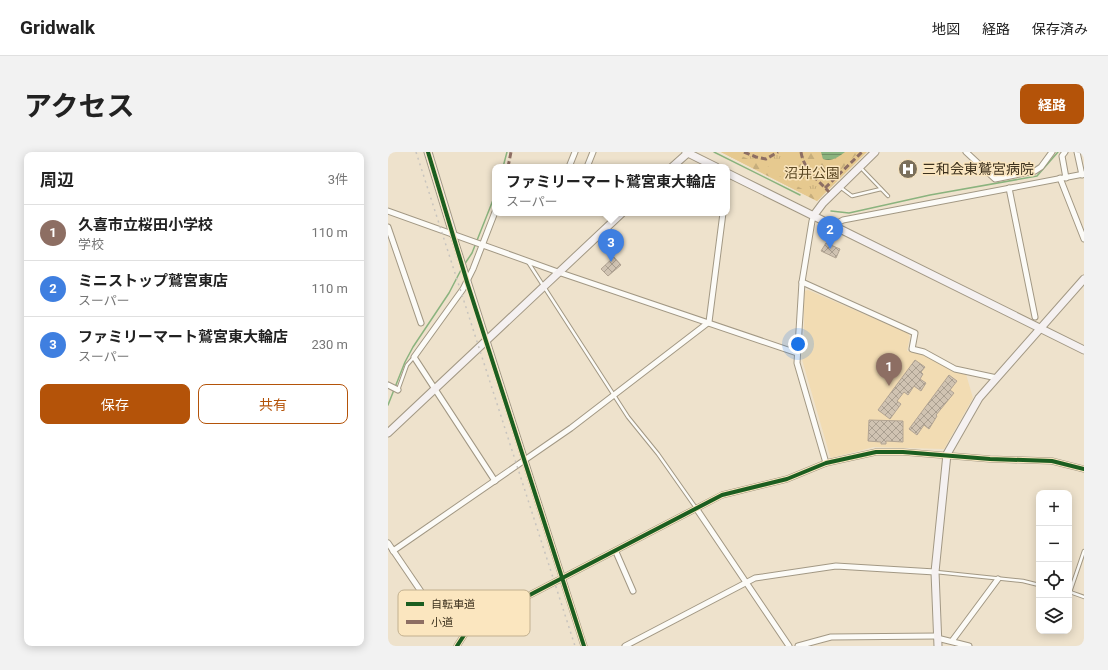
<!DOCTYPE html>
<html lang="ja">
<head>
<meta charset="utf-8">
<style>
	:root { --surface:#fff; --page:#f2f2f2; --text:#222; --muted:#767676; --line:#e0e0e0; --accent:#b45309 }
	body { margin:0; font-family:Roboto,"Noto Sans JP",sans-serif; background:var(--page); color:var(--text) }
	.controls { position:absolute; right:12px; bottom:12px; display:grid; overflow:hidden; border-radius:8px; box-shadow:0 2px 10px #0003 }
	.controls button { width:36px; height:36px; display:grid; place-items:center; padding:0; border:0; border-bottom:1px solid var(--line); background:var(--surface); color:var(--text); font:20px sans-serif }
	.you { position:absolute; left:410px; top:192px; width:14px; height:14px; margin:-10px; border:3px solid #fff; border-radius:50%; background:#1a73e8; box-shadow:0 0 0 6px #1a73e833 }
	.badge { display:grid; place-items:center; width:26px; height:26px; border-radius:50%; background:var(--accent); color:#fff; font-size:13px; font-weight:700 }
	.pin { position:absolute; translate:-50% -33px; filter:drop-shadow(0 1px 2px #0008) }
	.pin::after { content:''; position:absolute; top:21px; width:14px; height:12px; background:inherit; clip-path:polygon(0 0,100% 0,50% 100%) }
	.popup { position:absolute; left:104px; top:12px; width:238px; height:52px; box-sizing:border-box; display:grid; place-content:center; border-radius:8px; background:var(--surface); filter:drop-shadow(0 1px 3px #0005); font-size:13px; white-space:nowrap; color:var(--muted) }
	.popup b { font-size:15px; color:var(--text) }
	.popup::after { content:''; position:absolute; left:50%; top:100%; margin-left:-8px; border:8px solid transparent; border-top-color:var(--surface) }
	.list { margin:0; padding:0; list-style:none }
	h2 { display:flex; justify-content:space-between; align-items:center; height:52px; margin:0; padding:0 16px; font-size:17px }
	h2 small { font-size:13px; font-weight:400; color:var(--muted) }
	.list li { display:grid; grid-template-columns:26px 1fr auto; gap:12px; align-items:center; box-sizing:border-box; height:56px; padding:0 16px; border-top:1px solid var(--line) }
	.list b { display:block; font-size:15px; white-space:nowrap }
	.list p { margin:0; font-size:13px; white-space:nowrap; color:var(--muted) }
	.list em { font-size:13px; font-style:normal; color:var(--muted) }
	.actions { display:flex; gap:8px; padding:12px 16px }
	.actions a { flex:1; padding:9px 0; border:1px solid var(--accent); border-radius:8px; text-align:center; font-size:14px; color:var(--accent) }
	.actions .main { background:var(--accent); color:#fff }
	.icon { flex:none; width:22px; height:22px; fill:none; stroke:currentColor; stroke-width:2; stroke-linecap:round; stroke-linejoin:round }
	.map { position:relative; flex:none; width:696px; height:494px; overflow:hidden; border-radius:8px }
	header { display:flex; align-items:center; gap:24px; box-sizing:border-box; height:56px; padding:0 20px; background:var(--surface); border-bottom:1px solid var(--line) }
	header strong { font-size:19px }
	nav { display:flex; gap:22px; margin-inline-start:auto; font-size:14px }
	.intro { display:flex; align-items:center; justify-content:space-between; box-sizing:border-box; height:96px; padding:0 24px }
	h1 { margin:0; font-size:28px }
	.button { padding:10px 18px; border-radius:8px; background:var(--accent); color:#fff; font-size:14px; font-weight:700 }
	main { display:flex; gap:24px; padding:0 24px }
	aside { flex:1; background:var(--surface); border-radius:8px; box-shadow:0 2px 10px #0003 }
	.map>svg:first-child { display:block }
	.built { fill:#f2dcb3 }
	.grass { fill:url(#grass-tufts) }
	.forest { fill:url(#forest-firs) }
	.water { fill:url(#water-rules) }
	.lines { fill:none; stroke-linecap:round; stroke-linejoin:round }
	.stream { stroke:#8ab37e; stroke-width:1.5 }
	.building { fill:url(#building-cross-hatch); stroke:#b2a493 }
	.lane-casing { stroke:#a29884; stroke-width:4.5 }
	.street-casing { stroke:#a29884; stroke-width:7 }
	.secondary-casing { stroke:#a29884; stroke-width:9 }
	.lane { stroke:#fcfbf7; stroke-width:2.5 }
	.street { stroke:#fcfbf7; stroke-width:5 }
	.secondary { stroke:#f5f1f1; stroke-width:7 }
	.rail { stroke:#c8c4be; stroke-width:1.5; stroke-dasharray:2 4; stroke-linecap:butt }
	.quiet { stroke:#8d6e63; stroke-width:3; stroke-dasharray:6 3; stroke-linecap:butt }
	.cycleway-casing { stroke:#fbe6bf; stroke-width:6 }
	.cycleway { stroke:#1b5e20; stroke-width:4 }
	.labels { text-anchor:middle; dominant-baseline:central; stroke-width:3; stroke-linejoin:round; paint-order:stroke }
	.poi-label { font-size:14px; fill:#3c311e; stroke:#fbe6bf; text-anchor:start }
	.park-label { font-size:14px; fill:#5a4722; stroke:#fbe6bf }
	.key { fill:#fbe6bf; stroke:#c2b08f; stroke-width:1 }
	.key-label { font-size:11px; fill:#3c311e }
</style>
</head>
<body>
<header>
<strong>Gridwalk</strong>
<nav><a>地図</a><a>経路</a><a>保存済み</a></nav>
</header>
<div class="intro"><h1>アクセス</h1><a class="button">経路</a></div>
<main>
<aside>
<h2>周辺<small>3件</small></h2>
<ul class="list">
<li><span class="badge" style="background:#8d6e63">1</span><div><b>久喜市立桜田小学校</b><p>学校</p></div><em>110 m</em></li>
<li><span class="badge" style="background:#3f7fe0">2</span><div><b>ミニストップ鷲宮東店</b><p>スーパー</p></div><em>110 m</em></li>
<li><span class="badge" style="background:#3f7fe0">3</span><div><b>ファミリーマート鷲宮東大輪店</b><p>スーパー</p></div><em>230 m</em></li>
</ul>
<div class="actions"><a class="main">保存</a><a>共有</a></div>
</aside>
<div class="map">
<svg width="696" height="494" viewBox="0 0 696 494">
	<defs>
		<pattern id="grass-tufts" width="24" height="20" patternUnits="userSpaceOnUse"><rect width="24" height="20" fill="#e6c98f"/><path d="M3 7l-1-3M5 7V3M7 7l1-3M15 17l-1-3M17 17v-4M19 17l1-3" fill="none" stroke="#c6ad7b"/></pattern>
		<pattern id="forest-firs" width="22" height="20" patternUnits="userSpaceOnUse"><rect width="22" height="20" fill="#e6c98f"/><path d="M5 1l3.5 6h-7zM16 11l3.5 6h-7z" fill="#c6ad7b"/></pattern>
		<pattern id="water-rules" width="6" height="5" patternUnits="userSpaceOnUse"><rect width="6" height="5" fill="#8ab37e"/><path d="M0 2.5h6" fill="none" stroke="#729267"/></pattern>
		<pattern id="building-cross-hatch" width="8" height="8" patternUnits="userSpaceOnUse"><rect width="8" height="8" fill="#d0c3b2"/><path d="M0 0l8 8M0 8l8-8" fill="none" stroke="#aa9f90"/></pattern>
	</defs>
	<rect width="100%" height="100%" fill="#eee2cc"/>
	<polygon class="built" points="420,138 520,181 522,185 519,199 533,202 566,219 578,222 585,246 556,297 486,295 443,306 442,304 413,204 416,181 416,139"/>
	<polygon class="grass" points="333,0 479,0 429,49"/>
	<g class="forest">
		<polygon points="333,0 345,0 369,11 376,11 391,24 427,44 430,42 433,45 429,49"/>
		<polygon points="411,0 414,11 428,30 426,33 412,19 414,17 410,14 413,11 405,1"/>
		<path d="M415,0H433L435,7H446L457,0H471L439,31C426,27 418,13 415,0Z"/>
	</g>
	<path class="water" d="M433,0H457C450,5 444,10 435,7Z"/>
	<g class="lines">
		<g class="stream">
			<polyline points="326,0 412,43"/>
			<polyline points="115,15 119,0"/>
			<polyline points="443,59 461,61 542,43 649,24 670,0"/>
			<polyline points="76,113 84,101 107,43"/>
			<polyline points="0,253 17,210 25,195 61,141 74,116"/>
		</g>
	</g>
	<g class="building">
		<polygon points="438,91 452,97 448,106 433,99"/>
		<polygon points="226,105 233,113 220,124 213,117"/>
		<polygon points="527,208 537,215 533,220 535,222 532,227 538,231 533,239 526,234 520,243 516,240 509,249 513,252 502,267 490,258"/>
		<polygon points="561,223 569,229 562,238 566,241 548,263 549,264 541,277 536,273 529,283 521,277"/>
		<polygon points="481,268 515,269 515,290 498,289 498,292 493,292 493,290 480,289"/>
	</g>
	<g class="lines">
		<defs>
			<g id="lane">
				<polyline points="473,16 500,44"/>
				<polyline points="452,35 464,44 493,37"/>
				<polyline points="140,110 240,265 270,302 308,356"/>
				<polyline points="10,238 19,213 26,205"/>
				<polyline points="548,420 635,429 651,433"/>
				<polyline points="682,440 696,399"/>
				<polyline points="682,440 696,445"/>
			</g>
			<g id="street">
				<polyline points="578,0 607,27 647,19 653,15 664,0"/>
				<polyline points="677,0 674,4 678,26"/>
				<polyline points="689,0 694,23"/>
				<polyline points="181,15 187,0"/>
				<polyline points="199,15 205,0"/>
				<polyline points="672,26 696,87"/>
				<polyline points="621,36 647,165"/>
				<polyline points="0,59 170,120 409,201"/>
				<polyline points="107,60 85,117 75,137 26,205 107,329"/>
				<polyline points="426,63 424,69 414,130 409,211 438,311"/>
				<polyline points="446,73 455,68 696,22"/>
				<polyline points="0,75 33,171"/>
				<polyline points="65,82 196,494"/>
				<polyline points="414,130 527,181 524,197 536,200 567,217 609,226"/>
				<polyline points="0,233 10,238"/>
				<polyline points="308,356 401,494"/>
				<polyline points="0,391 51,466 56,469 72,467 82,474"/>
				<polyline points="5,399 183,276 321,170 335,61"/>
				<polyline points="228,400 245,439"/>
				<polyline points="549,486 581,494"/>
				<polyline points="564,489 610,427"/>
				<polyline points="69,494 82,474 334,343 399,327 438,311 488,300 515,300 602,307 664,309 696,317"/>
				<polyline points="237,494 367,426 448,414 547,420"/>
				<polyline points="410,494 443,485 549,484"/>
			</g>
			<g id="secondary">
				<polyline points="40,0 65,82"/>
				<polyline points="298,0 328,15"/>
				<polyline points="284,15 301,0"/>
				<polyline points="339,21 696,198"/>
				<polyline points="426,63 435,51 487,0"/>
				<polyline points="0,281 234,61"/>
				<polyline points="550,494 547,420 559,302 591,246 696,127"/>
			</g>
		</defs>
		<use href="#lane" class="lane-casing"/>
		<use href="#street" class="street-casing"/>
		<use href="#secondary" class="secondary-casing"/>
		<use href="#lane" class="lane"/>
		<use href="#street" class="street"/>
		<use href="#secondary" class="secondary"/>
		<polyline class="rail" points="28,0 187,494"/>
		<g class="quiet">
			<polyline points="356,0 368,5 378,7 390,0"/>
			<path d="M413,0C416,18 429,27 441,40"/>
			<polyline points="120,15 123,0"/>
			<polyline points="437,36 474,0"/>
		</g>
		<defs>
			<g id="cycleway">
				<polyline points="40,0 79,130 196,494"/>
				<polyline points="69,494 82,474 334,343 399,327 438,311 488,300 515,300 602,307 664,309 696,317"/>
			</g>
		</defs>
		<use href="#cycleway" class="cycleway-casing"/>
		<use href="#cycleway" class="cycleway"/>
	</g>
	<defs>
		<symbol id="hospital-disc" viewBox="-11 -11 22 22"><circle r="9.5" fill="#7a6f5b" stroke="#fbe6bf"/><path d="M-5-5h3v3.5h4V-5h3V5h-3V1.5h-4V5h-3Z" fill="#fff"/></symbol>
	</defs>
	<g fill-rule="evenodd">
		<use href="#hospital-disc" x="509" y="6" width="22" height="22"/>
	</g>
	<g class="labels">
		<g class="poi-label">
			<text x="534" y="17">三和会東鷲宮病院</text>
		</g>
		<g class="park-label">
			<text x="424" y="21">沼井公園</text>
		</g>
	</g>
	<rect x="10" y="438" width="132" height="46" rx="6" class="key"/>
	<rect x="18" y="450" width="18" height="4" fill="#1b5e20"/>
	<rect x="18" y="468" width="18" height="4" fill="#8d6e63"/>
	<g class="key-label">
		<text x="43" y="456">自転車道</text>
		<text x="43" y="474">小道</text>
	</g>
</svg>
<div class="controls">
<button>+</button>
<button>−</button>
<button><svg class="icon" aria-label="locate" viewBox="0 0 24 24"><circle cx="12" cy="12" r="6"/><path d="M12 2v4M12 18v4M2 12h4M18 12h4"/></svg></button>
<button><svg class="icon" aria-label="layers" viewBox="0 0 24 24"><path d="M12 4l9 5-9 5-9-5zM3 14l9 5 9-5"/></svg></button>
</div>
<div class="you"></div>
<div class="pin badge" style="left:501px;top:234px;background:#8d6e63">1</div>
<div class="pin badge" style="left:442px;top:97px;background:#3f7fe0">2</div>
<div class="pin badge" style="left:223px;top:110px;background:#3f7fe0">3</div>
<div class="popup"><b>ファミリーマート鷲宮東大輪店</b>スーパー</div>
</div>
</main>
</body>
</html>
